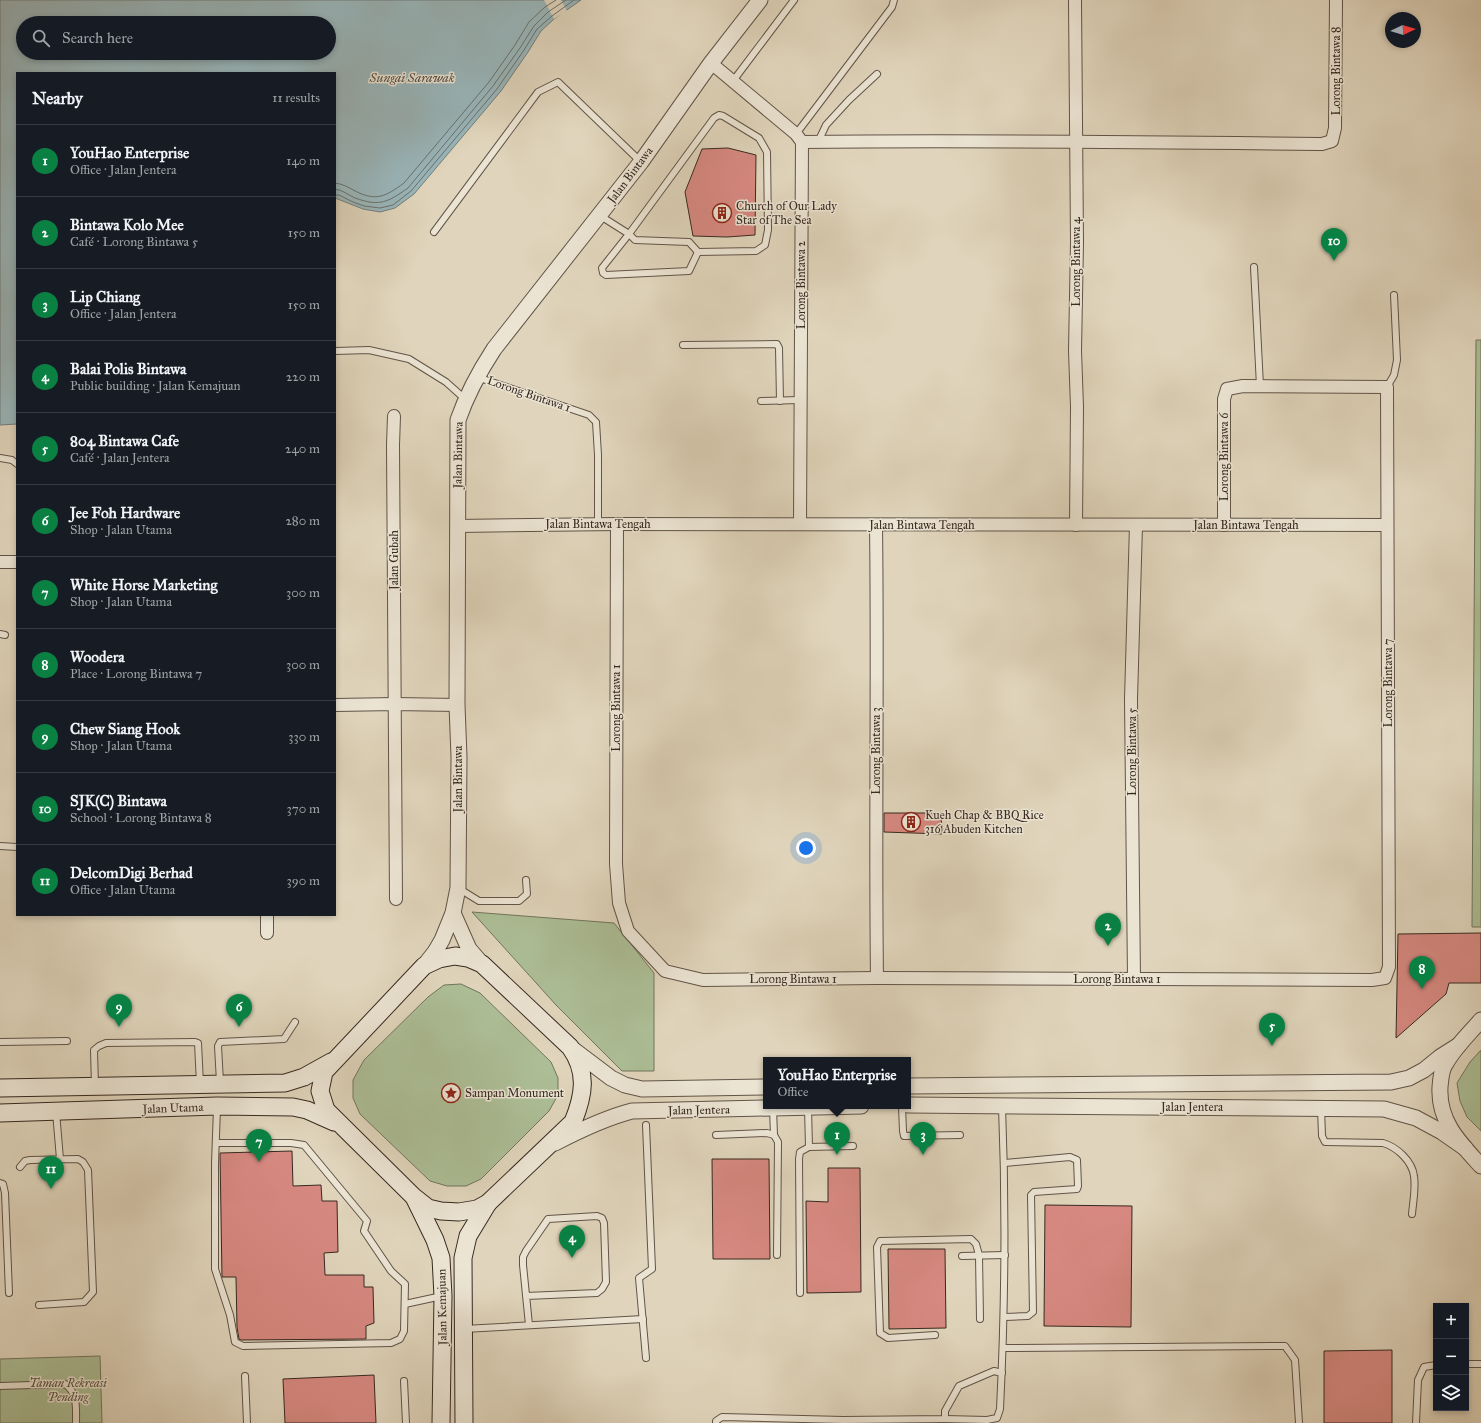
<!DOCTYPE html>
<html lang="en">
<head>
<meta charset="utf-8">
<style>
	:root { --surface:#171b24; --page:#20242c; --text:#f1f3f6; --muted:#9ea1a6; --line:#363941; --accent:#0b8043 }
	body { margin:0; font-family:"IM FELL Great Primer",serif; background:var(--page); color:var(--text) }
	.controls { position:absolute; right:12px; bottom:12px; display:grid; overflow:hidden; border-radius:0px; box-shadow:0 2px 6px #0003 }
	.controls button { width:36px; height:36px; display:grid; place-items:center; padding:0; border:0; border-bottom:1px solid var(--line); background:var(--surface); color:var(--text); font:20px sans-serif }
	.compass { position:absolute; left:1385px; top:12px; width:36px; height:36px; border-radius:50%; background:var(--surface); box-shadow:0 2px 6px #0003; rotate:86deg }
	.you { position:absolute; left:806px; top:848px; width:14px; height:14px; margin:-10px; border:3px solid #fff; border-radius:50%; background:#1a73e8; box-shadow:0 0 0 6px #1a73e833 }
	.badge { display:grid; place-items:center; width:26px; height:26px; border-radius:50%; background:var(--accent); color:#fff; font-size:13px; font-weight:700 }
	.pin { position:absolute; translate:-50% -33px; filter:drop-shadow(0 1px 2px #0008) }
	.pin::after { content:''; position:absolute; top:21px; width:14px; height:12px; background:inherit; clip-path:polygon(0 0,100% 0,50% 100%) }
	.popup { position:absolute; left:763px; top:1057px; width:148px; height:52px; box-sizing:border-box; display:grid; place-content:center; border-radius:0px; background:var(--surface); filter:drop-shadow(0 1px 3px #0005); font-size:13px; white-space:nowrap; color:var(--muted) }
	.popup b { font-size:15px; color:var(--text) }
	.popup::after { content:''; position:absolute; left:50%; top:100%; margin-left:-8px; border:8px solid transparent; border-top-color:var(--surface) }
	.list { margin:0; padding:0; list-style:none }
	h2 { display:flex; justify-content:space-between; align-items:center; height:52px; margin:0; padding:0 16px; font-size:17px }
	h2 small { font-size:13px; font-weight:400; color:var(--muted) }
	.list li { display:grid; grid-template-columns:26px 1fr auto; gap:12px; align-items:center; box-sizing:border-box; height:72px; padding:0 16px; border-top:1px solid var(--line) }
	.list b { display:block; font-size:15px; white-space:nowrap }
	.list p { margin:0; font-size:13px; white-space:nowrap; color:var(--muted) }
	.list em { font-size:13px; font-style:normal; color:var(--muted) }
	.icon { flex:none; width:22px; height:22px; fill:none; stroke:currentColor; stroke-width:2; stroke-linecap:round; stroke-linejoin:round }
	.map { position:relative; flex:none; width:1481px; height:1423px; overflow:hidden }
	.search { position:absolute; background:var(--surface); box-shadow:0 2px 6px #0003; left:16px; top:16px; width:320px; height:44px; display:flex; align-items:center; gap:10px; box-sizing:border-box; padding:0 14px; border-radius:22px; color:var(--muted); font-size:15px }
	.panel { position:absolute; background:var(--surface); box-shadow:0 2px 6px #0003; left:16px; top:72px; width:320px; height:844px; border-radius:0px }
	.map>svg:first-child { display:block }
	.green { fill:#acbe96; stroke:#72745c }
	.water { fill:#99b6bb; stroke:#727e7d; fill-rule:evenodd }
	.pier { fill:#e0d5bc }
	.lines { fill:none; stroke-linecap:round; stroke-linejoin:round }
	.shore { stroke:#68706e; stroke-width:1 }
	.building { fill:#d78981; stroke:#372921 }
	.service-casing { stroke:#615448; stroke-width:8 }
	.minor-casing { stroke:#615448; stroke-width:14 }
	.tertiary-casing { stroke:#615448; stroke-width:17 }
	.secondary-casing { stroke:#372921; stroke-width:19 }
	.service { stroke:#ebe4d3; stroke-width:6 }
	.minor { stroke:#ebe4d3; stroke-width:12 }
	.tertiary { stroke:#ebe4d3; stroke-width:15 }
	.secondary { stroke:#ebe4d3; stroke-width:17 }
	.labels { text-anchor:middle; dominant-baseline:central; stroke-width:3; stroke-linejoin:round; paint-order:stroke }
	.street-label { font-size:12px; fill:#372921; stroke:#ebe4d3 }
	.poi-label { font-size:12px; fill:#372921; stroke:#ebe4d3; text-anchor:start }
	.park-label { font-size:12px; font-style:italic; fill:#544e3e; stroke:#ebe4d3 }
	.water-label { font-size:13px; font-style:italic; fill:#504c48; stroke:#ebe4d3 }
</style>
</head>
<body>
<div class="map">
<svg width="1481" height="1423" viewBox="0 0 1481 1423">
	<rect width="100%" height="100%" fill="#e0d5bc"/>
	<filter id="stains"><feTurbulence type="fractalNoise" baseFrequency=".005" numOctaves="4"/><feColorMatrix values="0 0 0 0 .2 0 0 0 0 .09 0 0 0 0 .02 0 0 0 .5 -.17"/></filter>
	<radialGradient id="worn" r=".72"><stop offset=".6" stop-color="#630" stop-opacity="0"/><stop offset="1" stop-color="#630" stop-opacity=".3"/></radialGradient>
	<g class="green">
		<polygon points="1476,340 1481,340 1481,927 1472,927"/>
		<polygon points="472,912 614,923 654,973 654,1071 622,1071 556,1005"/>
		<polygon points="461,984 480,993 551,1062 558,1078 558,1095 549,1111 481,1179 466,1186 447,1186 430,1181 360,1114 353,1098 353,1080 364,1060 428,997 444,985"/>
		<polygon points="1481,1050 1481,1131 1467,1117 1460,1101 1457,1083 1470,1062"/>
		<polygon points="100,1356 102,1423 0,1423 0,1359"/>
	</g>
	<path class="water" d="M0,0H581L554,19L541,31L528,52L501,91L414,194L395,208L380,212L363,209L335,198V73H17V424L0,425ZM23,23H329V53H23Z"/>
	<polygon class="pier" points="544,0 561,0 567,11 554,19"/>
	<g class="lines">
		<g class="shore">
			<path d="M335,183C343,184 348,187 355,191C377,202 386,196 404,183L489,82L515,45L529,22L545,7L556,0"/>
			<path d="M335,189C343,190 348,195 355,198C380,207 388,202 408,188L493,86L520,48L534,26L548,12L566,0"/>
			<polyline points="335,195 339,195 353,202 364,206 380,208 393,205 411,191 497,89 524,50 537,29 552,16 574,0"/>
		</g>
	</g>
	<g class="building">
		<polygon points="728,148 756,155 755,235 727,237 693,236 685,192 702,149"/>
		<polygon points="884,813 941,813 942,834 884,832"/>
		<polygon points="1481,933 1481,983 1449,983 1446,994 1396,1038 1398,934"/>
		<polygon points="292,1151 293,1186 321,1185 322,1201 337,1201 338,1252 324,1253 325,1275 364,1275 364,1287 373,1287 374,1323 366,1326 366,1339 241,1340 239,1339 237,1327 236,1277 222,1277 220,1153"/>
		<polygon points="712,1159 769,1159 770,1259 713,1259"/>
		<polygon points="828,1168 860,1168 861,1292 807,1293 806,1201 828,1202"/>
		<polygon points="1045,1205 1132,1206 1131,1327 1044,1326"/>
		<polygon points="888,1249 945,1249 946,1328 889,1329"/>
		<polygon points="1392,1350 1392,1423 1324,1423 1324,1351"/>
		<polygon points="374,1375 376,1423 285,1423 283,1379"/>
	</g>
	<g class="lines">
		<defs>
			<g id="service">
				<polyline points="733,81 794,0"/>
				<polygon points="719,115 723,116 759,138 767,152 768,230 765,245 756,251 698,252 689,242 635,240 629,234 714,118"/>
				<polyline points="796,134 892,7 894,0"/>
				<polyline points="818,142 826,125 849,100 877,74"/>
				<polyline points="599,215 629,234 602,268 603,273 606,275 689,271 698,252"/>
				<polyline points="434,232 538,92 558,82 641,162"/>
				<polyline points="1254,267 1260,386"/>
				<polyline points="683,345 777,344 779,348 780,401"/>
				<polyline points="335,351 369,350 409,359 446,382 465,399"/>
				<polyline points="477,377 589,415 596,422 598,455 598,524"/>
				<polyline points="1387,387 1394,375 1397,360 1394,295"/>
				<polyline points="761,401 800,400"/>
				<polyline points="0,458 12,460 17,464"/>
				<polyline points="0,634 5,635"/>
				<polyline points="0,846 17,847"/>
				<polyline points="458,888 479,901 519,901 527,894 526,880"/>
				<polyline points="0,1042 67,1041"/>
				<polyline points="220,1082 218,1046 220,1042 284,1039 295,1022"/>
				<polyline points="95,1086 94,1050 99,1046 106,1043 195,1042 198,1043 200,1084"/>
				<polyline points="902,1106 903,1131 904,1136 960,1135"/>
				<polyline points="773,1108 774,1135 778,1142 777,1255"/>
				<polyline points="808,1108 809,1147"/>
				<path d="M1321,1108L1322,1136L1325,1142L1383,1143C1397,1147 1412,1161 1414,1176C1416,1188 1413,1202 1412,1214"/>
				<polyline points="56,1112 60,1159"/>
				<polyline points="716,1135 767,1133 774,1135"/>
				<polyline points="216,1143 291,1143 304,1145 367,1221 364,1231 391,1271 405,1284 404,1331 400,1339 391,1343 243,1346 235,1342 230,1315 215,1269 215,1163 217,1108"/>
				<polyline points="20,1167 25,1161 30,1160 78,1159 83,1162 88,1170 93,1292 84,1302 39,1305"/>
				<polyline points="0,1183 3,1184 5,1193 9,1293"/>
				<polyline points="962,1256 1005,1255"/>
				<polyline points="800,1293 799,1159 800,1152 809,1147 853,1146"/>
				<polyline points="526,1296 597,1293 602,1289 606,1282 604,1223 602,1218 597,1216 548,1219 526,1251 523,1257 523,1265 529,1325"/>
				<polyline points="405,1304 442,1296"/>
				<polyline points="1005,1317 1028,1316 1033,1312 1031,1195 1034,1192 1077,1189 1078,1186 1077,1160 1070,1157 1005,1163"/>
				<polyline points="464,1329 643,1319"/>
				<polyline points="935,1335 888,1338 880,1333 877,1247 880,1241 971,1239 976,1244 979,1255 980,1319"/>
				<polyline points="1003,1348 1285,1346 1295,1360 1299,1423"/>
				<polyline points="646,1358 639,1278 652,1269 646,1125"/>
				<polyline points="1466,1364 1481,1364"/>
				<polyline points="245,1376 247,1423"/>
				<polyline points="404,1381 406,1423"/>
				<path d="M0,1386L65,1384C78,1393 76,1409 76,1423"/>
				<path d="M945,1419L987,1420L997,1418L1000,1409C1005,1308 1006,1207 1002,1106"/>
				<polyline points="716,1423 716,1421 722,1417 843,1420 945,1419 945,1411 959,1386 994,1371 1002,1373"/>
				<polyline points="1416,1423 1418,1380 1424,1367 1436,1365"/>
			</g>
			<g id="minor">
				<polyline points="1075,0 1077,242 1075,351 1077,407 1076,525"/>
				<polyline points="711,63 796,134 802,142 800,524"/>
				<path d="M802,142C975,140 1149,142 1322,144L1332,141L1335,128L1336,0"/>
				<polyline points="394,416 393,445 396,899"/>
				<polyline points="617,524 616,864 619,903 628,931 665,971 703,980 877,978 1372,980 1385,978 1389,967 1387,387 1243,386 1227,389 1224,399 1224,525"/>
				<path d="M876,525C878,676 875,827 877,978"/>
				<polyline points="457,526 617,524 1387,525"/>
				<polyline points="0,562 17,562"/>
				<polyline points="335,705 395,704 457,705"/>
				<polyline points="267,915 267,933"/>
				<polyline points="1134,979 1131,699 1136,525"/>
			</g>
			<g id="tertiary">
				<polyline points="453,913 469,949 482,964"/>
				<path d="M424,966L435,952L442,940L453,913L458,888L459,757L457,705L458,420C467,394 479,372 494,349L641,162L711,63L760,0"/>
				<path d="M1481,1020C1469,1034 1455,1047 1446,1063C1441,1070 1441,1078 1440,1087C1438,1121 1459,1142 1481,1166"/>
				<polyline points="570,1047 611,1078 625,1085 642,1089 766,1087"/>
				<polyline points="908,1086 1391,1082 1409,1078 1424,1070 1440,1057 1459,1045"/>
				<polyline points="908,1105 1384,1109 1416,1118 1442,1132 1465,1148"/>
				<path d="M555,1143C580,1130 605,1118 632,1111L861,1106"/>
			</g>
			<g id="secondary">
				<path d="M455,956L468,958L482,964L570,1047C588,1072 584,1095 573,1122L488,1203L477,1209L459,1212L441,1211L428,1208L414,1197L326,1110L320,1091L324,1072L424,966L439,959Z"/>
				<polyline points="0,1088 285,1083 304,1077 331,1062"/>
				<polyline points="0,1113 217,1106 293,1107 307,1110 334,1122"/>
				<polyline points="415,1199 435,1240 441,1258 443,1296 441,1423"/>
				<polyline points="464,1423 463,1258 468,1236 488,1203"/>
			</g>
		</defs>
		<use href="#service" class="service-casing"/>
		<use href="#minor" class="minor-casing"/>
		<use href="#tertiary" class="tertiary-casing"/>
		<use href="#secondary" class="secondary-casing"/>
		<use href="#service" class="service"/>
		<use href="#minor" class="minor"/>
		<use href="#tertiary" class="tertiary"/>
		<use href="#secondary" class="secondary"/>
	</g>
	<defs>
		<symbol id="building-ring" viewBox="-11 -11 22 22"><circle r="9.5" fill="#ebe4d3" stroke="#8f2418" stroke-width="1.5"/><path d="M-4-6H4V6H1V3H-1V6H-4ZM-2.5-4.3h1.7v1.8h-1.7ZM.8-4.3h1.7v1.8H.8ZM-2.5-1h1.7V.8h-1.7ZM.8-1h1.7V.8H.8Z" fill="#8f2418"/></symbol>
		<symbol id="sight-ring" viewBox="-11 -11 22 22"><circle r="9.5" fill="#ebe4d3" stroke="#8f2418" stroke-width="1.5"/><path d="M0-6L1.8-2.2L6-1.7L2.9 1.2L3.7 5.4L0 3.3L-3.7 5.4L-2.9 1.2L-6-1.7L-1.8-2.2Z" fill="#8f2418"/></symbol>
	</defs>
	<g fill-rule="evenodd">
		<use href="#building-ring" x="711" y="202" width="22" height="22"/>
		<use href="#building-ring" x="900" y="811" width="22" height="22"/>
		<use href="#sight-ring" x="440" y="1082" width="22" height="22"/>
	</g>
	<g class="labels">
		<g class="street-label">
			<text transform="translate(1336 71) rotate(-90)">Lorong Bintawa 8</text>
			<text transform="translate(630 175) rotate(-53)">Jalan Bintawa</text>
			<text transform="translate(1076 262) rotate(-90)">Lorong Bintawa 4</text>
			<text transform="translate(801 285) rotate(-90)">Lorong Bintawa 2</text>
			<text transform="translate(529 394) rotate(19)">Lorong Bintawa 1</text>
			<text transform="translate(458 455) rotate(-89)">Jalan Bintawa</text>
			<text transform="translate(1224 457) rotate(-90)">Lorong Bintawa 6</text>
			<text x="598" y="524">Jalan Bintawa Tengah</text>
			<text x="922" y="525">Jalan Bintawa Tengah</text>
			<text x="1246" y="525">Jalan Bintawa Tengah</text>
			<text transform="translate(394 560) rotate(-90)">Jalan Gubah</text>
			<text transform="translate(1388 683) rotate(-90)">Lorong Bintawa 7</text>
			<text transform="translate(616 708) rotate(-90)">Lorong Bintawa 1</text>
			<text transform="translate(876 751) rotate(-90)">Lorong Bintawa 3</text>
			<text transform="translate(1132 752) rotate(-90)">Lorong Bintawa 5</text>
			<text transform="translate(458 779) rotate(-90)">Jalan Bintawa</text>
			<text x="793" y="979">Lorong Bintawa 1</text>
			<text x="1117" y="979">Lorong Bintawa 1</text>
			<text x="1192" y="1107">Jalan Jentera</text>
			<text transform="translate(173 1108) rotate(-2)">Jalan Utama</text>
			<text transform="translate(699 1110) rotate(-1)">Jalan Jentera</text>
			<text transform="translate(442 1307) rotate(-91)">Jalan Kemajuan</text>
		</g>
		<g class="poi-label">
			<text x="736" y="206">Church of Our Lady<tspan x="736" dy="14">Star of The Sea</tspan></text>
			<text x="925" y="815">Kueh Chap &amp; BBQ Rice<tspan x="925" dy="14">316 Abuden Kitchen</tspan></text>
			<text x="465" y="1093">Sampan Monument</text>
		</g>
		<g class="park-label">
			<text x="68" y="1383">Taman Rekreasi<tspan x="68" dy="14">Pending</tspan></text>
		</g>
		<g class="water-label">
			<text x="412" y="78">Sungai Sarawak</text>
		</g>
	</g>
	<rect width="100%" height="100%" filter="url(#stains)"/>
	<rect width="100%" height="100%" fill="url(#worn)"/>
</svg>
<div class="controls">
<button>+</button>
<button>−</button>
<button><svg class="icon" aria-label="layers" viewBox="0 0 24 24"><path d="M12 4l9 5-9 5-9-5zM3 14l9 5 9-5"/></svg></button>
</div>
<svg class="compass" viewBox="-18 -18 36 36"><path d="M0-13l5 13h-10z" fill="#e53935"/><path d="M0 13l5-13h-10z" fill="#9ea1a6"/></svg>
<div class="you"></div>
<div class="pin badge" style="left:837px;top:1155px">1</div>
<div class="popup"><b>YouHao Enterprise</b>Office</div>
<div class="pin badge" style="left:1108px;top:946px">2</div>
<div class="pin badge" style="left:923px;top:1155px">3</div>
<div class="pin badge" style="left:572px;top:1258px">4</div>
<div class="pin badge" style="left:1272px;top:1046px">5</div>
<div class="pin badge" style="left:239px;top:1027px">6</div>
<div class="pin badge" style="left:259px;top:1162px">7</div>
<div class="pin badge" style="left:1422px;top:989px">8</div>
<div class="pin badge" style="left:119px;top:1027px">9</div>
<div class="pin badge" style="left:1334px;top:261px">10</div>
<div class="pin badge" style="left:51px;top:1189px">11</div>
<div class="search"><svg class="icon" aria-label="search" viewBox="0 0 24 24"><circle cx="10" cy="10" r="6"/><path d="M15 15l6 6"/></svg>Search here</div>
<section class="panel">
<h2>Nearby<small>11 results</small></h2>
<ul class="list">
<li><span class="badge">1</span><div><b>YouHao Enterprise</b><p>Office · Jalan Jentera</p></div><em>140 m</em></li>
<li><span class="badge">2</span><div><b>Bintawa Kolo Mee</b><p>Café · Lorong Bintawa 5</p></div><em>150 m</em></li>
<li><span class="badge">3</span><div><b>Lip Chiang</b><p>Office · Jalan Jentera</p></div><em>150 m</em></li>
<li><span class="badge">4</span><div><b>Balai Polis Bintawa</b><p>Public building · Jalan Kemajuan</p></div><em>220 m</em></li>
<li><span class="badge">5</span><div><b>804 Bintawa Cafe</b><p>Café · Jalan Jentera</p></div><em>240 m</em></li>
<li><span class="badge">6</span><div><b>Jee Foh Hardware</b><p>Shop · Jalan Utama</p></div><em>280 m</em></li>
<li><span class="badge">7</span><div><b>White Horse Marketing</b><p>Shop · Jalan Utama</p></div><em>300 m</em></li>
<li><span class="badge">8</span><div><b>Woodera</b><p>Place · Lorong Bintawa 7</p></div><em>300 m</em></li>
<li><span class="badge">9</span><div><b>Chew Siang Hook</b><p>Shop · Jalan Utama</p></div><em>330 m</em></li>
<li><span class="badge">10</span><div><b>SJK(C) Bintawa</b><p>School · Lorong Bintawa 8</p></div><em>370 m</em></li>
<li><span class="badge">11</span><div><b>DelcomDigi Berhad</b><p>Office · Jalan Utama</p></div><em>390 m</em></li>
</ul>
</section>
</div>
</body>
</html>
